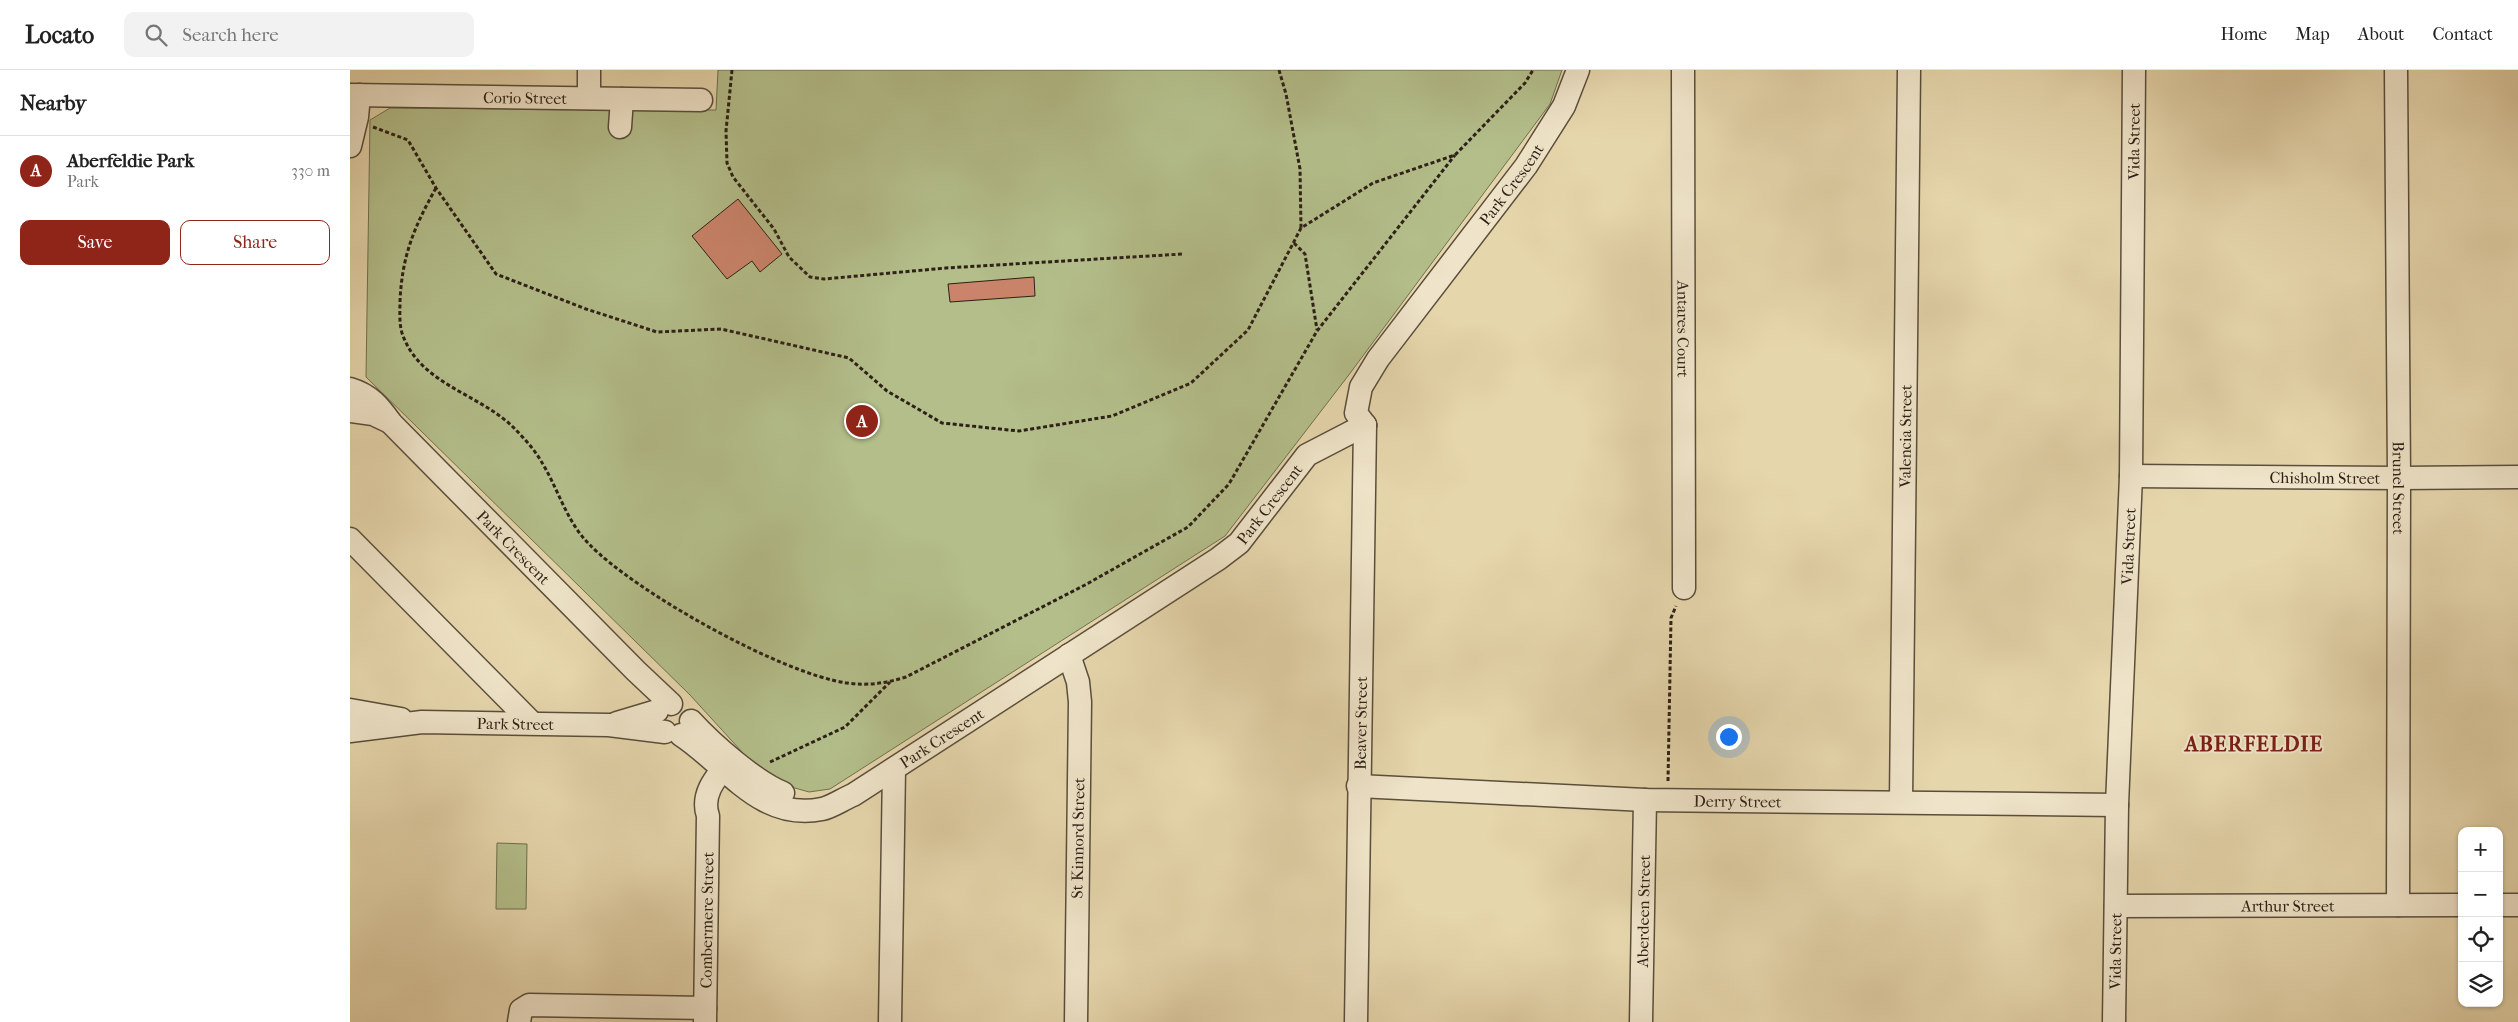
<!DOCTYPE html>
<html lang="en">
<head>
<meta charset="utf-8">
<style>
	:root { --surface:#fff; --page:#f2f2f2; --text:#222; --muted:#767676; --line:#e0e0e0; --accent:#8f2418 }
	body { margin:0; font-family:"IM FELL French Canon",serif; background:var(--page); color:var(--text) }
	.controls { position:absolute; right:15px; bottom:15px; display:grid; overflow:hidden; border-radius:10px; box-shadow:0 1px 4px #0004 }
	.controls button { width:45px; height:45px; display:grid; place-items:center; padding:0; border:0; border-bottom:1px solid var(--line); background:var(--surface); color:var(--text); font:25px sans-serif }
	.you { position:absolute; left:1378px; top:666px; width:18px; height:18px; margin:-12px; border:4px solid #fff; border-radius:50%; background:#1a73e8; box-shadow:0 0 0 8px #1a73e833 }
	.badge { display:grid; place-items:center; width:32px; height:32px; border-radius:50%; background:var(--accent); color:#fff; font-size:16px; font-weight:700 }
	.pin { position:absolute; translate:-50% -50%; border:2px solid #fff; box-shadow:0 1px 5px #0006 }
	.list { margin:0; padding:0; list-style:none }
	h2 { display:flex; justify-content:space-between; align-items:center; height:65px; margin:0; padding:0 20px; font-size:21px }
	h2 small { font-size:16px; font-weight:400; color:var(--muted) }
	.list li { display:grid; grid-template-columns:32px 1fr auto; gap:15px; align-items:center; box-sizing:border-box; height:70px; padding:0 20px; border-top:1px solid var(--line) }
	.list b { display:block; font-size:19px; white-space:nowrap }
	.list p { margin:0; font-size:16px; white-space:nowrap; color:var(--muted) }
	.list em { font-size:16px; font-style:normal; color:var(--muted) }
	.actions { display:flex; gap:10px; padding:15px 20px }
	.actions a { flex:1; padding:11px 0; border:1px solid var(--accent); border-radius:10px; text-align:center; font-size:18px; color:var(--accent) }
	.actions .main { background:var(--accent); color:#fff }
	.icon { flex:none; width:28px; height:28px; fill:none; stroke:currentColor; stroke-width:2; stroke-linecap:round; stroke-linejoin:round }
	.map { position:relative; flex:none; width:2168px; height:952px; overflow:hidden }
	header { display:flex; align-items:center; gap:30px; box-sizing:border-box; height:70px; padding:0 25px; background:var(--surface); border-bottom:1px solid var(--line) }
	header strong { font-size:24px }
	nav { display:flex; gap:28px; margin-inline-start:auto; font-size:18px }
	.search { width:350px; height:45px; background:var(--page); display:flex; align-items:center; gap:12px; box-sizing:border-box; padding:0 18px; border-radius:10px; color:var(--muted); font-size:19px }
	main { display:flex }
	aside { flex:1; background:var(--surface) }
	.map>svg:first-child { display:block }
	.green { fill:#b3be8a; stroke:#706f50 }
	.building { fill:#cb846b; stroke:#2c2017 }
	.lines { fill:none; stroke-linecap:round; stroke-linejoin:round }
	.minor-casing { stroke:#5a4e3c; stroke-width:25 }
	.path { stroke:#2c2017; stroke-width:3; stroke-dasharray:4 2.5; stroke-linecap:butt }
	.minor { stroke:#efe4c9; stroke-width:22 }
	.labels { text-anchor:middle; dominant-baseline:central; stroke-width:4; stroke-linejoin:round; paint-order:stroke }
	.street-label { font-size:16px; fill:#2c2017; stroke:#efe4c9 }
	.district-label { font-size:21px; font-weight:bold; letter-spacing:1px; fill:#7a1f14; stroke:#efe4c9 }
</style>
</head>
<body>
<header>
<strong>Locato</strong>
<div class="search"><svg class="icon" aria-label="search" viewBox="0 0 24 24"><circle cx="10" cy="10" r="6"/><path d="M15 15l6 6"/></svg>Search here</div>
<nav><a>Home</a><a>Map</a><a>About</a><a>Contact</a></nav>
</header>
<main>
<aside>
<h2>Nearby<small></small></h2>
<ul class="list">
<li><span class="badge">A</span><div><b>Aberfeldie Park</b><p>Park</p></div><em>330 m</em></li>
</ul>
<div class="actions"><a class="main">Save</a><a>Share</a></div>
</aside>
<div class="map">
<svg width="2168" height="952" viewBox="0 0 2168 952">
	<rect width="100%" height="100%" fill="#e6d6ac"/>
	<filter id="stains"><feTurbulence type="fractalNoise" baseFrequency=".004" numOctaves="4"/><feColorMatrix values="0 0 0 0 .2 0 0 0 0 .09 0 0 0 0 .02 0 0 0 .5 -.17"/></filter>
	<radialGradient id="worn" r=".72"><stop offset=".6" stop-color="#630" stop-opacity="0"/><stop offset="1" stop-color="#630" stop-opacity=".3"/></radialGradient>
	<g class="green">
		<polygon points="368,0 1212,0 1200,34 998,306 875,466 480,719 459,722 424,712 403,694 340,625 16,307 20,50 40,38 366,40"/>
		<polygon points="147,773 177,774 176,839 146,839"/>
	</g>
	<g class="building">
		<polygon points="388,129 432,184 410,202 402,191 377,209 342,166"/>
		<polygon points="684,207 685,226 600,232 598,214"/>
	</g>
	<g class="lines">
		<defs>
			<g id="minor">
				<polyline points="239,0 239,28"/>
				<path id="s1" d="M1333,0L1334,518"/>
				<path id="s2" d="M2046,0L2049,408L2048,835"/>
				<path id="s3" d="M0,25L351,30"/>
				<polyline points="270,57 272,29"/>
				<polyline points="0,76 7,47 9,25"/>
				<path id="s4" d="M0,319C20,325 29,336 41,353L286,601L321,634"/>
				<polyline points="0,341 23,344 40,352"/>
				<path id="s5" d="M1015,355L1006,343L1011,317L1028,289L1176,96L1214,36L1228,0"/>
				<path id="s6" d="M1781,406L2049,408L2168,407"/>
				<polyline points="0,469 182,653"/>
				<polyline points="719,585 728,612 730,632 726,952"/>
				<polyline points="0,640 51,649"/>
				<path d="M341,651C362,674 404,711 433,723"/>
				<polyline points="267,653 307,641"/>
				<path id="s7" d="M0,661L72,652L259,655L315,662"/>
				<path id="s8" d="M331,665C376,694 410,752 472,739C482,737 493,729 503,725L868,489L889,473L957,385L1015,355"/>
				<path id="s9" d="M1008,716L1295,730L1767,735"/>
				<path id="s10" d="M1551,731L1559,0"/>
				<polyline points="2149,835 2168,835"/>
				<path id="s11" d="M1766,836L2112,835"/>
				<polyline points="169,952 171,940 179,935 355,938"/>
				<path id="s12" d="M355,952L358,746C350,723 368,705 381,689"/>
				<polyline points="540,952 544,699"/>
				<path id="s13" d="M1006,952L1015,355"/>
				<path id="s14" d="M1291,952L1295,730"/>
				<path id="s15" d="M1764,952L1767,735L1781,406L1784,0"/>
			</g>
		</defs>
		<use href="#minor" class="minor-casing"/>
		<g class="path">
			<polyline points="382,0 376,61 377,93 383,107 424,159 439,187 460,207 474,209 596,198 832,184"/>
			<polyline points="929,0 936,24 950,99 951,158"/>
			<polyline points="23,57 58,70 86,118 146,204 236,239 307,262 371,259 499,288 537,321 592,353 669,361 762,346 841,313 898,260 951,158 1023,113 1105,85 1175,13 1183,0"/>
			<path d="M86,118C64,157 52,186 50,231C50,241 49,253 52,263C69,314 128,323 163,357C173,367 184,379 191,391C208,418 216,451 239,474C285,522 432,604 497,613C519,616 536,613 556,607L735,515L838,457L879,414L967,261L1105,85"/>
			<polyline points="944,173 955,184 967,260"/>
			<polyline points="420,692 495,657 540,612"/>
			<polyline points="1318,711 1321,548 1326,536"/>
		</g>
		<use href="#minor" class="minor"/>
	</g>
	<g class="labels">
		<g class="street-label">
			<text stroke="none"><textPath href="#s3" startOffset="175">Corio Street</textPath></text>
			<text stroke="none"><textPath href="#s15" startOffset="881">Vida Street</textPath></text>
			<text stroke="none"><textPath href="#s5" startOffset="294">Park Crescent</textPath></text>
			<text stroke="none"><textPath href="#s1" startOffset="259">Antares Court</textPath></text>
			<text stroke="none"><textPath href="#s10" startOffset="365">Valencia Street</textPath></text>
			<text stroke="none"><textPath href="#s6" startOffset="194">Chisholm Street</textPath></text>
			<text stroke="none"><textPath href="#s2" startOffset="418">Brunel Street</textPath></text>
			<text stroke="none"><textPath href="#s8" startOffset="710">Park Crescent</textPath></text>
			<text stroke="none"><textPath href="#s15" startOffset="476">Vida Street</textPath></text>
			<text stroke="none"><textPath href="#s4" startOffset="229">Park Crescent</textPath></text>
			<text stroke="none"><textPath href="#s7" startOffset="166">Park Street</textPath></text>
			<text stroke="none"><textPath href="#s13" startOffset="299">Beaver Street</textPath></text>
			<text stroke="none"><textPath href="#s8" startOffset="305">Park Crescent</textPath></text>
			<text stroke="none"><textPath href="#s9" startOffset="380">Derry Street</textPath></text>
			<text transform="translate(728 768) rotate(-89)">St Kinnord Street</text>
			<text stroke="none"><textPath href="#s11" startOffset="172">Arthur Street</textPath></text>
			<text stroke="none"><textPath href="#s14" startOffset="111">Aberdeen Street</textPath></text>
			<text stroke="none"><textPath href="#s12" startOffset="102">Combermere Street</textPath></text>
			<text stroke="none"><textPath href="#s15" startOffset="71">Vida Street</textPath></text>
		</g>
		<g class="district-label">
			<text x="1904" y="674">ABERFELDIE</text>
		</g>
	</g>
	<rect width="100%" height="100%" filter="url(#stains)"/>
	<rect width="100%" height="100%" fill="url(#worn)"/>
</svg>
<div class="controls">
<button>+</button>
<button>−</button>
<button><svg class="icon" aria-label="locate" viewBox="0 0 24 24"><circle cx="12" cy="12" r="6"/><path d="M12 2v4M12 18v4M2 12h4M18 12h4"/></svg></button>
<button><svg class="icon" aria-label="layers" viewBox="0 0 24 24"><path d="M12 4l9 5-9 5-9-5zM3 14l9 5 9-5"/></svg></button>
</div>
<div class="you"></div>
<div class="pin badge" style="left:512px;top:351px">A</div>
</div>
</main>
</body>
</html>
